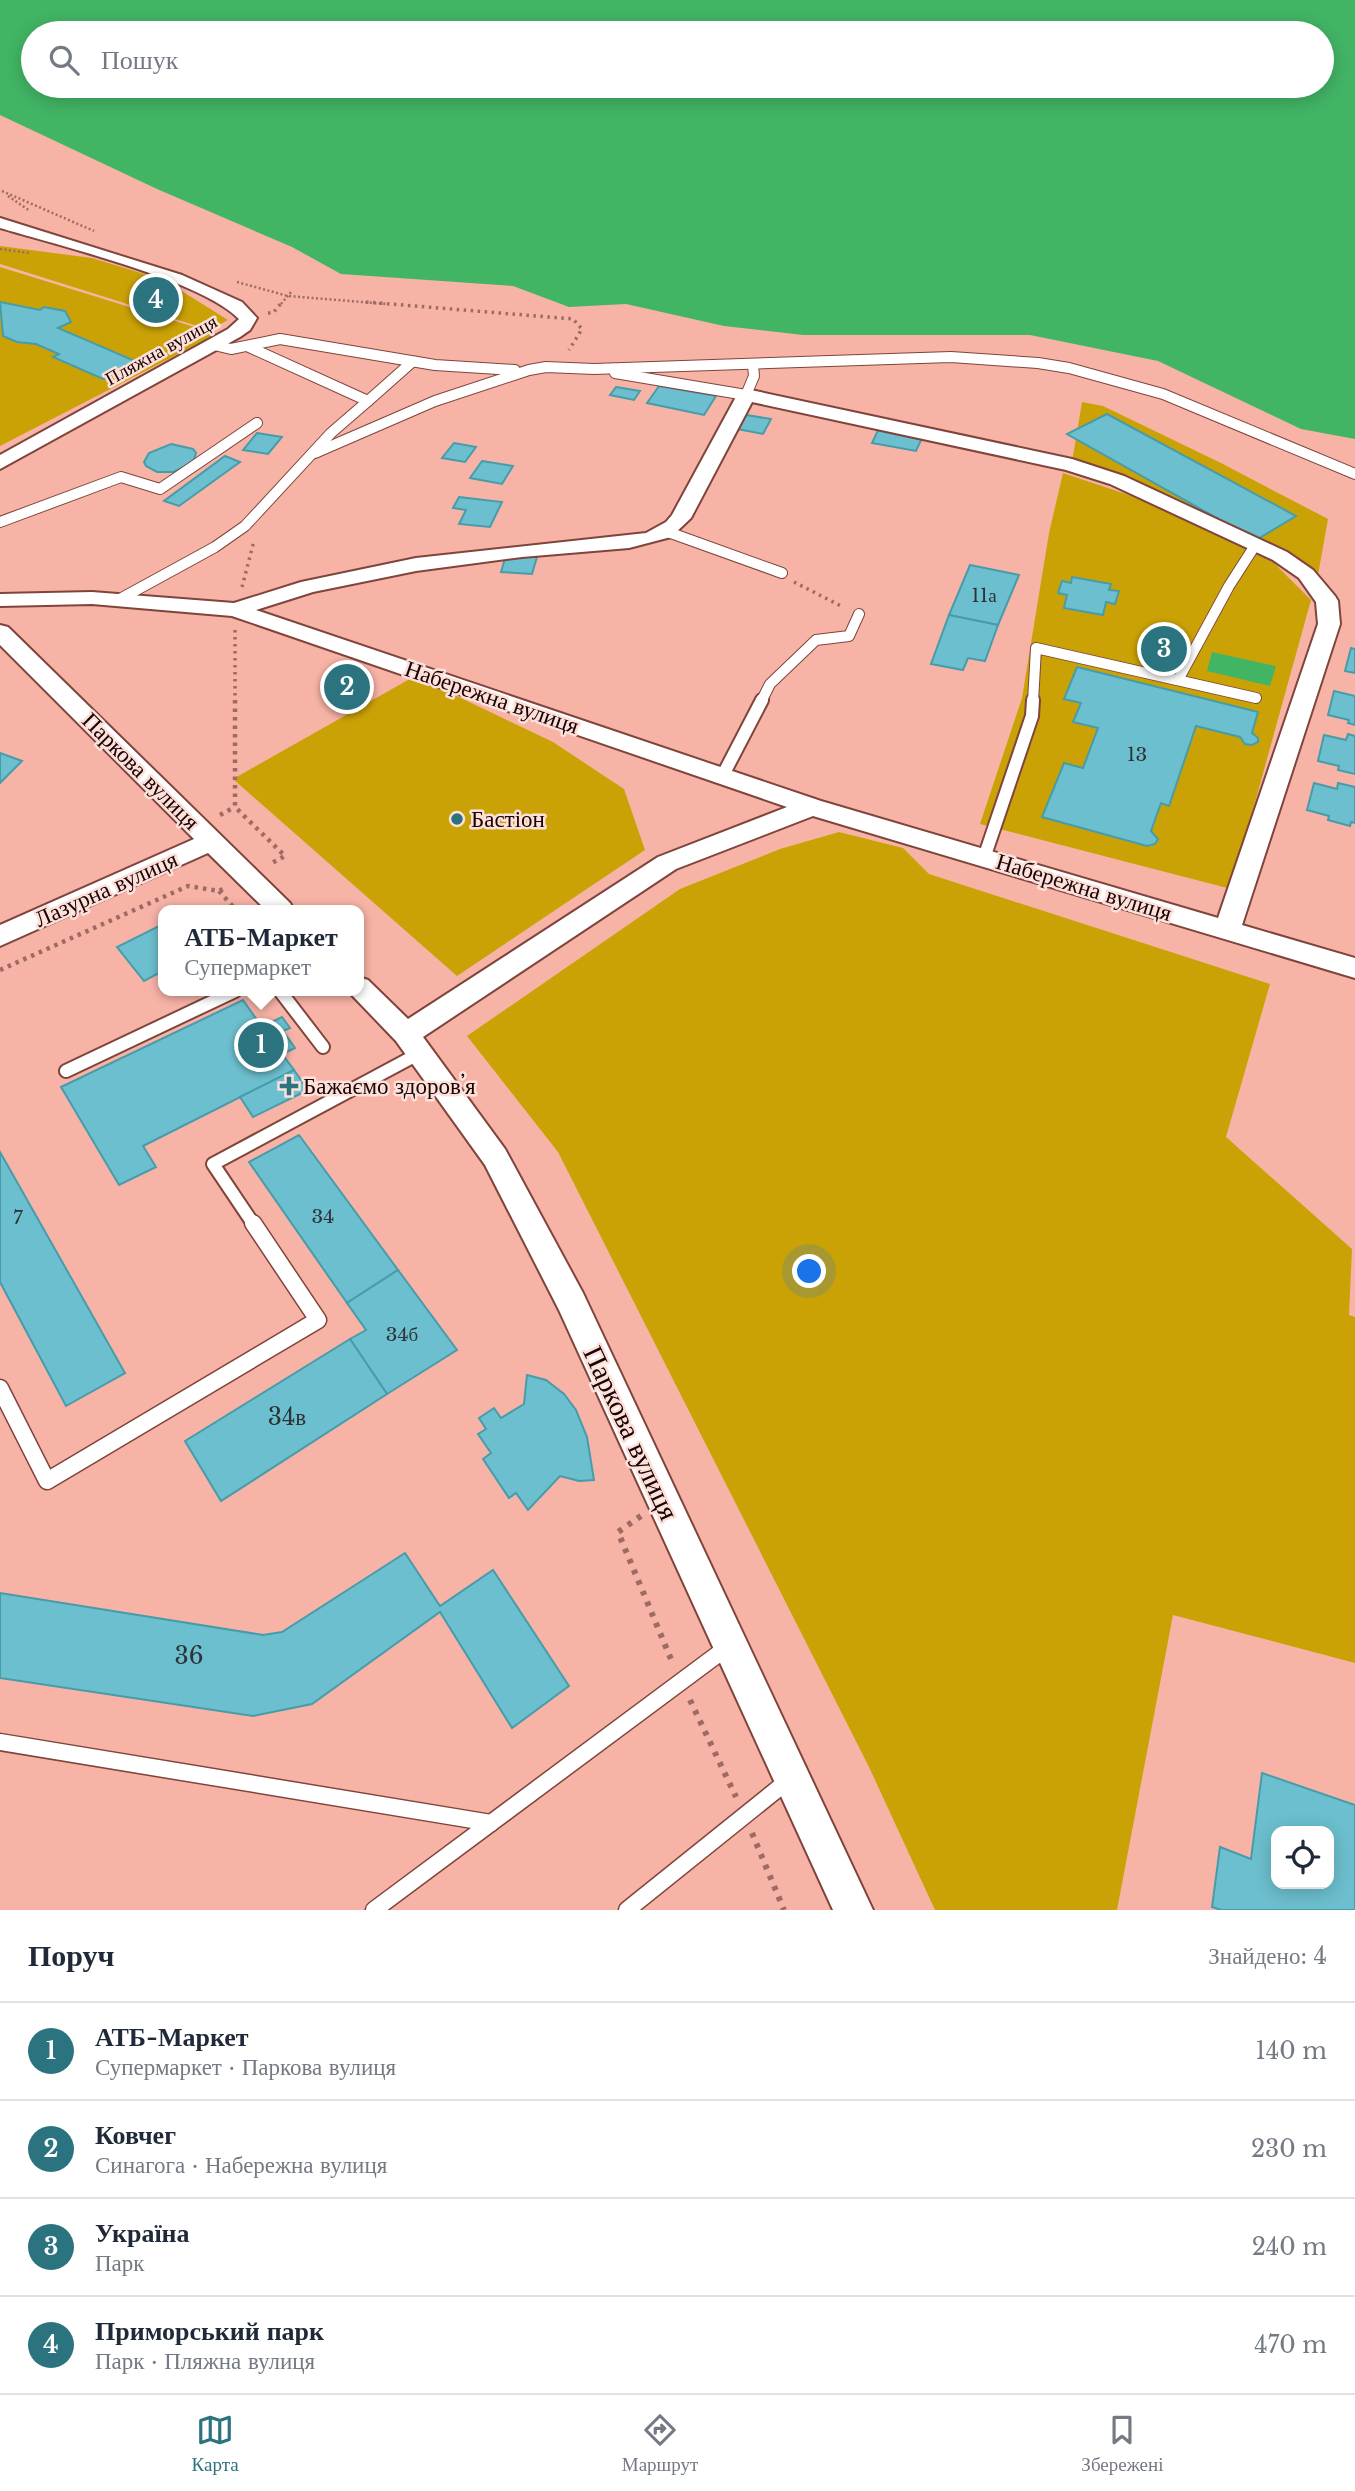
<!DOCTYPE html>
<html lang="uk">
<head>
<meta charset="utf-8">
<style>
	:root { --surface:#fff; --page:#f6f6f7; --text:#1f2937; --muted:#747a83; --line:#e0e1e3; --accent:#2b737e }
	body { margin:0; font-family:"Libre Baskerville",serif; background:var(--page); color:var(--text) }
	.controls { position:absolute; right:21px; bottom:21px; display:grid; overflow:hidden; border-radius:14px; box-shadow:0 4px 18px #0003 }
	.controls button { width:63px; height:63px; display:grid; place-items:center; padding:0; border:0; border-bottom:2px solid var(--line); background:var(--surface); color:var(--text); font:35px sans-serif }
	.you { position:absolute; left:810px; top:1272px; width:24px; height:24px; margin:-18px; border:5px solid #fff; border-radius:50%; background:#1a73e8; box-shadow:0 0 0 10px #1a73e833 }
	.badge { display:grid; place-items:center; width:46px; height:46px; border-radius:50%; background:var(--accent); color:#fff; font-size:23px; font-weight:700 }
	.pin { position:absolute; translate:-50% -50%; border:4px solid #fff; box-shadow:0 2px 7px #0006 }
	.popup { position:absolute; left:158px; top:905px; width:206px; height:91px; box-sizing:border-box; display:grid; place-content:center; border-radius:14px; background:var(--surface); filter:drop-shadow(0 2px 5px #0005); font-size:23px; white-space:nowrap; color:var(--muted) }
	.popup b { font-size:26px; color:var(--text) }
	.popup::after { content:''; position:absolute; left:50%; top:100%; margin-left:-14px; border:14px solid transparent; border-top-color:var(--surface) }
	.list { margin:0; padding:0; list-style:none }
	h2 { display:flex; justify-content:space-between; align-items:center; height:91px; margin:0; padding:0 28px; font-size:30px }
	h2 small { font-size:23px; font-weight:400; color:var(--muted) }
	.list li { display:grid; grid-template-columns:46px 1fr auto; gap:21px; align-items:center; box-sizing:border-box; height:98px; padding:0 28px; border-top:2px solid var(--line) }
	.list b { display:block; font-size:26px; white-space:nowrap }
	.list p { margin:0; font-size:23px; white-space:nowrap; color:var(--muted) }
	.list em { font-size:23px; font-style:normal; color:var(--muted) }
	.icon { flex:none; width:38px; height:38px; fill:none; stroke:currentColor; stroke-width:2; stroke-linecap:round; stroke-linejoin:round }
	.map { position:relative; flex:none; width:1355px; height:1910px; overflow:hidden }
	.search { position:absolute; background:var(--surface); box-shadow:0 4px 18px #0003; left:21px; right:21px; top:21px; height:77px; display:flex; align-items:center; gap:18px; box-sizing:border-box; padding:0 24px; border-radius:38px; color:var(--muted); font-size:26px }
	.sheet { height:483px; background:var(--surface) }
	nav { display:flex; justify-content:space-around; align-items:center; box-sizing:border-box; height:98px; border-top:2px solid var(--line); background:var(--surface); font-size:19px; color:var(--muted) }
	nav a { display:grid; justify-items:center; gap:4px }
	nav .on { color:var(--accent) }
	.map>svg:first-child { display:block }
	.green { fill:#cba206 }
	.water { fill:#42b565; fill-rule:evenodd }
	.building { fill:#6cbfce; stroke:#479caa; stroke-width:2; fill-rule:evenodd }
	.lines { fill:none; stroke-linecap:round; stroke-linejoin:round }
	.lane-far2-casing { stroke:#7f443b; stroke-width:12 }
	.lane-far1-casing { stroke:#7f443b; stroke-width:16 }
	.lane-casing { stroke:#7f443b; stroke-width:19 }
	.street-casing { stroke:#7f443b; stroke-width:4 }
	.path-far3 { stroke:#9d6b64; stroke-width:2.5; stroke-dasharray:2 2.5; stroke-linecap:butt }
	.path-far2 { stroke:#9d6b64; stroke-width:3.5; stroke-dasharray:2.5 4.5; stroke-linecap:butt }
	.path-far1 { stroke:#9d6b64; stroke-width:4.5; stroke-dasharray:3.5 5; stroke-linecap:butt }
	.path { stroke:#9d6b64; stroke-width:6; stroke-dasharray:4.5 7; stroke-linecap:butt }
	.lane-far2 { stroke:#fff; stroke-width:10 }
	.lane-far1 { stroke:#fff; stroke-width:12 }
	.lane { stroke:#fff; stroke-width:16 }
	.street { fill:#fff; fill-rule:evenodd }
	.poi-dot { fill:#2b737e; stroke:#fde0da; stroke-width:2.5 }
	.labels { text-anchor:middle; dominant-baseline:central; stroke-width:5; stroke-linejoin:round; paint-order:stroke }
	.far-street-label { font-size:19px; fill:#1a0403; stroke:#fde0da }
	.number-label { font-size:19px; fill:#2e3336 }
	.street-label { font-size:23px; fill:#1a0403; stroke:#fde0da }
	.poi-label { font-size:23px; fill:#1a0403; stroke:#fde0da; text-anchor:start }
	.near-number-label { font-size:23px; fill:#2e3336 }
	.near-street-label { font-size:28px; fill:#1a0403; stroke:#fde0da }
</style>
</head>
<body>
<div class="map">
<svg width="1355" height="1910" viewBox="0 0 1355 1910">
	<rect width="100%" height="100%" fill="#f8b3a7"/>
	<g class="green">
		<polygon points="0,246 92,258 164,280 228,320 210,330 0,264"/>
		<polygon points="0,267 217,334 0,446"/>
		<polygon points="1082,402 1103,406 1221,463 1328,519 1318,575 1218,521 1072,462"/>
		<polygon points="1063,473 1144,500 1270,559 1311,600 1231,889 980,824 1022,698 1049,533"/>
		<polygon points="415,676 553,742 624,789 645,850 457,976 233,779"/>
		<polygon points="839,832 903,848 929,874 1270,984 1226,1137 1352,1249 1349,1315 1355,1317 1355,1663 1173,1615 1117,1910 935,1910 869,1767 558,1152 467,1036 680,889 780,849"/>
	</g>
	<g class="water">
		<path d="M0,0H1355V439L1301,429L1158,361L1030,335H803L724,326L626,304L569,307L513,286L341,274L292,247L157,189L0,115ZM33,33H1322V86H33Z"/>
		<polygon points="1212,652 1276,666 1270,686 1207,671"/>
	</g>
	<g class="building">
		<polygon points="0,302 40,310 44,307 65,311 71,322 58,328 135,361 103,379 53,357 59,354 36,344 17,342 3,336"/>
		<polygon points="659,386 716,396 704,415 647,403"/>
		<polygon points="616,387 640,391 634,400 610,395"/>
		<polygon points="740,414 771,419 763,434 732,428"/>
		<polygon points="1107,414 1296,516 1256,540 1067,434"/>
		<polygon points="879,428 923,436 916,451 872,443"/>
		<polygon points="257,433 282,437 268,454 243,450"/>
		<polygon points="454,443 476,447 465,462 442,458"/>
		<polygon points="171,444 193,449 196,453 193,463 173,472 157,472 146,466 144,462 149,453"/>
		<polygon points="225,456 240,462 179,506 164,501"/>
		<polygon points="482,461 513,466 502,484 470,478"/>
		<polygon points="459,497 502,502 490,527 459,524 466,510 453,508"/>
		<polygon points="506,555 537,557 532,574 501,572"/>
		<polygon points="970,565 1019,575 998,625 949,615"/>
		<polygon points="1072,577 1111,584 1109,590 1119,591 1115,604 1106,602 1103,615 1064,608 1067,595 1058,593 1062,581 1071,583"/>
		<polygon points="949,615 998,625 985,661 968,658 963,670 931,664"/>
		<polygon points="1351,648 1355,649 1355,673 1345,671"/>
		<polygon points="1077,667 1258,712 1252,733 1258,738 1258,742 1252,745 1245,744 1240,737 1196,726 1169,806 1161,803 1151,831 1158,839 1155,844 1147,846 1042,817 1064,763 1083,768 1098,728 1073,722 1081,703 1064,699"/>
		<polygon points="350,673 366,677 370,683 360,695 343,699 330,696 326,690 336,676"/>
		<polygon points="1334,691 1355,696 1355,725 1348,723 1349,720 1328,715"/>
		<polygon points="1348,734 1355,736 1355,774 1338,770 1339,766 1318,761 1324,735 1346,740"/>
		<polygon points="0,753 22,761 0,783"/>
		<polygon points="1314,783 1337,789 1338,783 1355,787 1355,823 1351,822 1350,826 1328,820 1329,816 1307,810"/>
		<polygon points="163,924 163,971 144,981 117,947"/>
		<polygon points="243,1000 262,1027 282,1017 290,1028 283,1031 295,1048 282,1054 294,1070 143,1146 156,1167 119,1185 61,1087"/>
		<polygon points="294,1070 308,1090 253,1117 240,1097"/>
		<polygon points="299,1135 398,1270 347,1303 249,1162"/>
		<polygon points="0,1152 125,1373 66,1406 0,1282"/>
		<polygon points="398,1270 457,1350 387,1394 350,1339 366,1330 347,1303"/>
		<polygon points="350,1339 387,1394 221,1501 185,1441"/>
		<polygon points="527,1375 546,1380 564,1394 576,1410 587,1437 594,1480 579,1481 560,1476 528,1510 516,1493 509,1498 483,1459 491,1453 478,1434 486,1429 479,1418 494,1408 501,1418 524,1404"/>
		<polygon points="405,1553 440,1606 493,1570 569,1686 512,1728 440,1612 312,1704 253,1716 0,1678 0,1593 263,1635 282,1632"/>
		<path d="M1262,1773L1355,1805V1910H1221L1212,1907L1220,1847L1251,1859ZM1276,1831H1329V1884H1276Z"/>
	</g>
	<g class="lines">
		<defs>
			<g id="lane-far2">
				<polyline points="214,345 231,349 280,339 435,365 515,370"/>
				<polyline points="615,373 746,395 754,376 753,365"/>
				<polyline points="368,401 412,362"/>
				<polyline points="315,453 435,401 529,370 546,367 594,369 951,357 1038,363 1069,368 1163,394 1355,474"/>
				<polyline points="0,522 121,477 160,489 257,423"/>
				<polyline points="668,532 782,573"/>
				<polyline points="120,599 215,547 245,526 331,433 368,401 249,347"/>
				<polyline points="1178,680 1229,586 1256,544"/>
				<polyline points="761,702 770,684 816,640 849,636 859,614"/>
				<polyline points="1033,702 1036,648 1256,698"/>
			</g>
			<g id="lane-far1">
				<polyline points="723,775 762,700"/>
				<polyline points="984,858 1032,716 1033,700"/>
				<polyline points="280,991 323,1047"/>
				<polyline points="66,1071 235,991"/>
				<polyline points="254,1225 213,1164 420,1053"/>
			</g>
			<g id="lane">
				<polyline points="0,1388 47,1481 318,1320 253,1223"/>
				<polyline points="0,1742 491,1823"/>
				<polyline points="374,1910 729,1646"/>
				<polyline points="627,1910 790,1779"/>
			</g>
			<g id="street">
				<path d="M0,218L182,275L242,302L257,318L250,330L240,337L0,469V455L228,329L239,319C201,280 57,245 0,228Z"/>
				<path d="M746,389L1072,459L1124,476L1287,552L1313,570L1335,596L1338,601L1340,624L1242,925L1355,958V978L813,816L676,869L423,1037L505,1149L583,1293L873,1910H833L559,1310L485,1165L396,1041L348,991H359V977L368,980L408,1019L658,857L787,807L232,616L92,604L0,606V594L92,592L234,603L301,582L416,558L646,533L666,522L672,515L737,395ZM752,402L1066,470L1110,484L1273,560L1299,578L1316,602L1318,624L1218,918L821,801L256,610L313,592L416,571L522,557L629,548L671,537L691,518Z"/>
				<polygon points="0,625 8,627 290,903 294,910 266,910 208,853 0,946 0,925 194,839 0,645"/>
			</g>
		</defs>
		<use href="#lane-far2" class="lane-far2-casing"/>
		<use href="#lane-far1" class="lane-far1-casing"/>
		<use href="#lane" class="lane-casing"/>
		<use href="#street" class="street-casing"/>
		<g class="path-far3">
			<polyline points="2,191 94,231"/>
			<polyline points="8,196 30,211"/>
			<polyline points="0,249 30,253"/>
			<polyline points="237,282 288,296 387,304"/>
			<polyline points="281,304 292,291"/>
		</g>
		<g class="path-far2">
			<polyline points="366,302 573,319 582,329 569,350"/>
			<polyline points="268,313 273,313 282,302"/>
			<polyline points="794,582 843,607"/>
			<polyline points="242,587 254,541"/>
			<polyline points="235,630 235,702"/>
		</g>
		<g class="path-far1">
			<polyline points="235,700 235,807 285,856 270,864"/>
			<polyline points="220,815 235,807"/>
			<polyline points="219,891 236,910"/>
			<polyline points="0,970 188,886 219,891 225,888"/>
		</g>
		<g class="path">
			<polyline points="641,1516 618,1532 673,1664"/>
			<polyline points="690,1700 736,1797"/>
			<polyline points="752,1833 784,1910"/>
		</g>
		<use href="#lane-far2" class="lane-far2"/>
		<use href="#lane-far1" class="lane-far1"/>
		<use href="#lane" class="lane"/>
		<use href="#street" class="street"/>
	</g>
	<g class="poi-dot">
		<circle cx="457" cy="819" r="7"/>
		<path d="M285.5 1075.5h7v7h7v7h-7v7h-7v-7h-7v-7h7z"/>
	</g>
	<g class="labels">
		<g class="far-street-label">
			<text transform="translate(161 350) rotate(-29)">Пляжна вулиця</text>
		</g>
		<g class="number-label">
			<text x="984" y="595">11а</text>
			<text x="1137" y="754">13</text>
			<text x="323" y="1216">34</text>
			<text x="18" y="1217">7</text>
			<text x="402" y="1334">34б</text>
		</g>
		<g class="street-label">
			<text transform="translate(492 697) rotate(19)">Набережна вулиця</text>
			<text transform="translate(141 771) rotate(45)">Паркова вулиця</text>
			<text transform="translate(1084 887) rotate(17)">Набережна вулиця</text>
			<text transform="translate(106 889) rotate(-24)">Лазурна вулиця</text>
		</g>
		<g class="poi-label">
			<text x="471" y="819">Бастіон</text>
			<text x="303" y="1086">Бажаємо здоровʼя</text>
		</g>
		<g class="near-number-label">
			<text x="287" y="1417">34в</text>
			<text x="189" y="1656">36</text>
		</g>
		<g class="near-street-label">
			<text transform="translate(631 1433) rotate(65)">Паркова вулиця</text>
		</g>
	</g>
</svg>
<div class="controls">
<button><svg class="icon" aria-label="locate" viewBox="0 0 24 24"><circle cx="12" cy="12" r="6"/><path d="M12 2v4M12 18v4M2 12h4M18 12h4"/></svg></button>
</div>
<div class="you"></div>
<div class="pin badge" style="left:261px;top:1045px">1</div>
<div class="popup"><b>АТБ-Маркет</b>Супермаркет</div>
<div class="pin badge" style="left:347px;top:687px">2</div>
<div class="pin badge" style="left:1164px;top:649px">3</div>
<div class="pin badge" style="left:156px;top:300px">4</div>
<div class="search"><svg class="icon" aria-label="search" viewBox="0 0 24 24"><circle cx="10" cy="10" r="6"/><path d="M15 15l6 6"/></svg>Пошук</div>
</div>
<section class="sheet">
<h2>Поруч<small>Знайдено: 4</small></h2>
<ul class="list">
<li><span class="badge">1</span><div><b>АТБ-Маркет</b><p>Супермаркет · Паркова вулиця</p></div><em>140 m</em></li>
<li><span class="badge">2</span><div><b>Ковчег</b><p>Синагога · Набережна вулиця</p></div><em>230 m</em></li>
<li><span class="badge">3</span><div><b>Україна</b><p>Парк</p></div><em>240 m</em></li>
<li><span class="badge">4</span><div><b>Приморський парк</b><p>Парк · Пляжна вулиця</p></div><em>470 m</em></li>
</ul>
</section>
<nav>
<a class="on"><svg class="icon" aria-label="map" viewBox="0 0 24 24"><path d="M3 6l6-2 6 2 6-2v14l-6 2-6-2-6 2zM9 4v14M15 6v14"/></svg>Карта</a>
<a><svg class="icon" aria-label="directions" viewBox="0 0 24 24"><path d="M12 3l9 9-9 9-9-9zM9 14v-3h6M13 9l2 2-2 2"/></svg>Маршрут</a>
<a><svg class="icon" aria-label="saved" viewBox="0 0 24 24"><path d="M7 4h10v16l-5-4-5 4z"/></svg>Збережені</a>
</nav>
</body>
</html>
